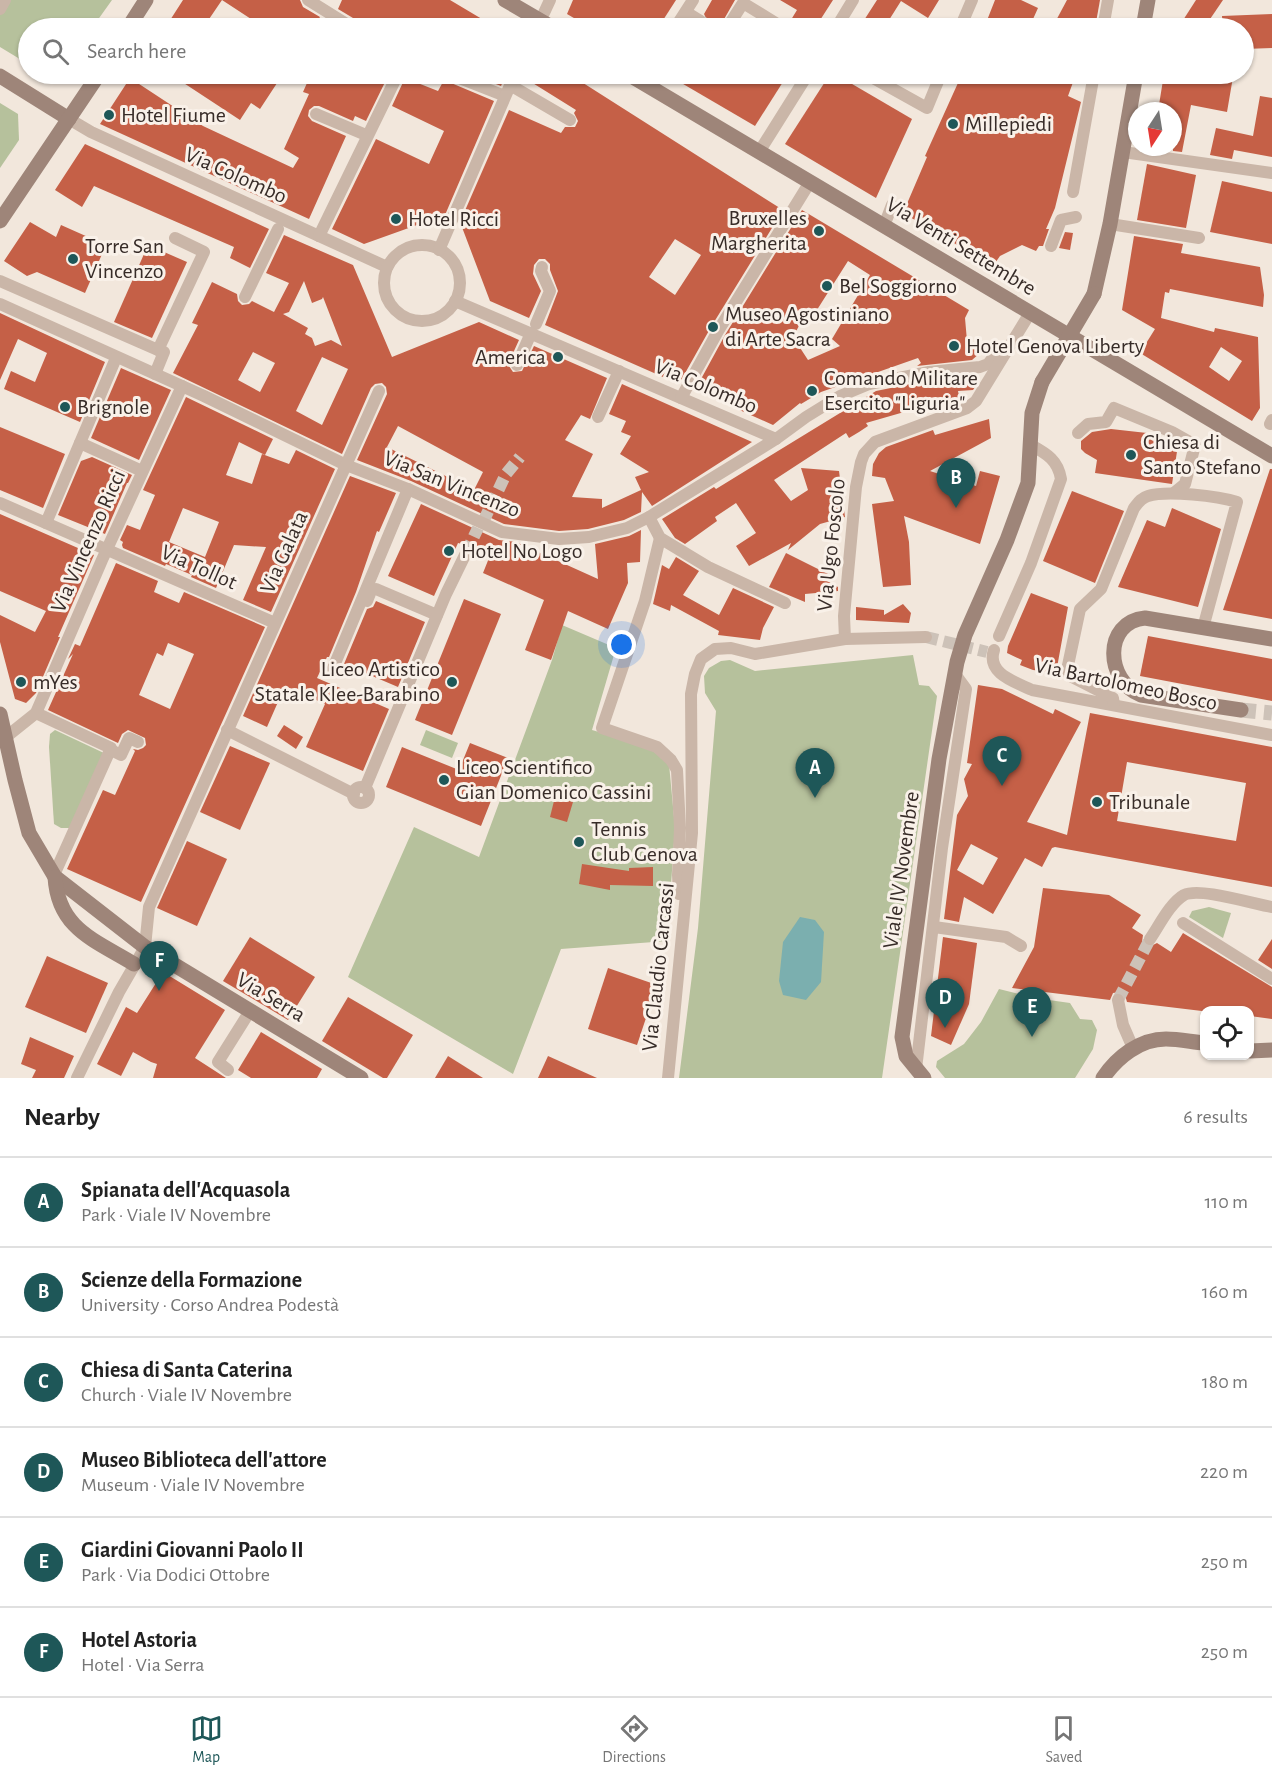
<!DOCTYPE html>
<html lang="en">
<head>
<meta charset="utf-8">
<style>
	:root { --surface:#fff; --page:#f2f2f2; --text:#222; --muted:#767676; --line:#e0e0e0; --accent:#1e5758 }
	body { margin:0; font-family:"Alegreya Sans",sans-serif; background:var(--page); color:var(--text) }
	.controls { position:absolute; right:18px; bottom:18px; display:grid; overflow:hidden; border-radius:12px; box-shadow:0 2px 4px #0004 }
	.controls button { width:54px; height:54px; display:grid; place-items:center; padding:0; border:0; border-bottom:2px solid var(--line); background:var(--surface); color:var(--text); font:30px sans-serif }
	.compass { position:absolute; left:1128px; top:102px; width:54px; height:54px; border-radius:50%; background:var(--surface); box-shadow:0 2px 4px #0004; rotate:192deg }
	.you { position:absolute; left:622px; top:645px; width:21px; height:21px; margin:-15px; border:4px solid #fff; border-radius:50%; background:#1a73e8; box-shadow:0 0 0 9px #1a73e833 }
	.badge { display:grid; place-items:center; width:39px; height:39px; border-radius:50%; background:var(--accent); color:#fff; font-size:20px; font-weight:700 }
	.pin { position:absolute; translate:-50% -50px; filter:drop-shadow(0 2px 3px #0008) }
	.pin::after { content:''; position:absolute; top:32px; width:21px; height:18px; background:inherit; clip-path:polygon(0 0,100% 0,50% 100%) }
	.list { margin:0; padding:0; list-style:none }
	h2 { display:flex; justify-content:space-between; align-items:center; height:78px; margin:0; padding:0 24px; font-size:26px }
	h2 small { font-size:20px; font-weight:400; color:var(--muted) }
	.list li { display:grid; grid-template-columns:39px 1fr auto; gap:18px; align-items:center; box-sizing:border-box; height:90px; padding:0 24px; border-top:2px solid var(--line) }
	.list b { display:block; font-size:22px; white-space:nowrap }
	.list p { margin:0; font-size:20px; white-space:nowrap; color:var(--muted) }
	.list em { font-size:20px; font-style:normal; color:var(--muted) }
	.icon { flex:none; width:33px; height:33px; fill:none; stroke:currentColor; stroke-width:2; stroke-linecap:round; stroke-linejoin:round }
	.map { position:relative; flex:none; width:1272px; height:1078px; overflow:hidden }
	.search { position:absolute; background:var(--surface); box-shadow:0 2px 4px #0004; left:18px; right:18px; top:18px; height:66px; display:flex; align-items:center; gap:15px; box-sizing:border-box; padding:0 21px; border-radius:33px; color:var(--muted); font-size:22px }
	.sheet { height:618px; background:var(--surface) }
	nav { display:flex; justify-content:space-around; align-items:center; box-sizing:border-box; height:84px; border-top:2px solid var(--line); background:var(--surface); font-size:16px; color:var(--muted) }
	nav a { display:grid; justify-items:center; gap:3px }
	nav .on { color:var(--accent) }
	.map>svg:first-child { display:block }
	.green { fill:#b6c19c }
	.water { fill:#7bafaf }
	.building { fill:#c56047; fill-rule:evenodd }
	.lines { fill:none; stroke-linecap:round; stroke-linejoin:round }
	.street-tunnel { stroke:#cdc2b8; stroke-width:12; stroke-dasharray:12 6; stroke-linecap:butt }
	.secondary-tunnel { stroke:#cdc2b8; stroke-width:15; stroke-dasharray:15 8; stroke-linecap:butt }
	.street { stroke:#cab6a8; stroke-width:12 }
	.secondary { stroke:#9e8579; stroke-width:15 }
	.secondary-bridge { stroke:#9e8579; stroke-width:15 }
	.poi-dot { fill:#1e5758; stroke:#f9f1e9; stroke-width:2 }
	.labels { text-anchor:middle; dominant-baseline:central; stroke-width:6; stroke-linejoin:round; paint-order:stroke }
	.poi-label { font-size:22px; fill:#372c28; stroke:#f9f1e9; text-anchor:start }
	.street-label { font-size:22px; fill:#372c28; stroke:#f9f1e9 }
</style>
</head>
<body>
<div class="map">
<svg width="1272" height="1078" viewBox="0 0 1272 1078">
	<rect width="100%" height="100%" fill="#f2e7dc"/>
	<g class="green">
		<polygon points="0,0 112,0 92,28 28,28 28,64 0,47"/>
		<polygon points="0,103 18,114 19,140 0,168"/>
		<polygon points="562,625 616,648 592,730 647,746 669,764 675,828 667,941 561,949 513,1074 348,977 414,827 479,857 552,660"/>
		<polygon points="913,655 919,685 929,686 937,696 882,1078 679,1078 698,928 716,711 705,693 704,676 709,668 721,661 730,660 755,671"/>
		<polygon points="55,730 106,754 71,828 61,828 54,824 49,747 50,734"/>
		<polygon points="426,730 458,743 452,758 420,745"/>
		<polygon points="1209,907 1231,913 1223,938 1189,917 1192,911"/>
		<polygon points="999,989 1035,998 1070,1003 1080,1019 1092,1020 1097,1030 1093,1049 1075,1078 945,1078 936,1067 937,1061 964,1044 981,1022"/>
	</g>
	<polygon class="water" points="800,917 815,920 824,932 821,982 806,1000 783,995 779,981 783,942"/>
	<g class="building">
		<polygon points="183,0 300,0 303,7 320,17 313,28 265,28 222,0 203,28 165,28"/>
		<polygon points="342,0 450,0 497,28 361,28 358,21 338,9"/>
		<polygon points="573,0 676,0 658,28 591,28 567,14"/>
		<polygon points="712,0 735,0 719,28 695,28 706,25 707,20 704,14"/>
		<polygon points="780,0 833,0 815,28 786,28 797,10"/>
		<polygon points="877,0 939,0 928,18 901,1 884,28 859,28"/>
		<polygon points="995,0 1021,0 1038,8 1029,28 1012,23 1010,28 984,28"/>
		<polygon points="1067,0 1100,0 1095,28 1052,28"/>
		<polygon points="1196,0 1223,0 1204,28 1178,28"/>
		<polygon points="1272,14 1272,48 1244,49 1244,28 1223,28 1222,16"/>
		<polygon points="170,74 283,74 260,109 251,103 240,120"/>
		<polygon points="311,74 332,74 333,81 340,84 347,80 349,74 389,74 366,121 355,116 353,121 319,106 314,106 309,110 308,116 312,121 346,136 309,219 100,124 130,78 203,126 293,168 299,158 284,149 309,94 303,92"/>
		<polygon points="470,74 506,74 501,86"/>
		<path d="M523,74H569L783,210L711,327L679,384L545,325L558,291L550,270V264L545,259H539L534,265L533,274L541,291L529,318L490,301L460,222L509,110L561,133L565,127H575L578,121L574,113L576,110L523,77ZM675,239L701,255L675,295L649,277Z"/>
		<polygon points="666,74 788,74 755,126"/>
		<polygon points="830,74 835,74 912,119 876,198 785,144"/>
		<polygon points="962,74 1014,74 1026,79 1029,74 1076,74 1068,96 1081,102 1055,208 1046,229 1049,229 1043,246 1039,246 1036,251 1022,245 1000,256 993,266 903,213 927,157 925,156"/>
		<polygon points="1164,74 1177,74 1212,80 1213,74 1233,77 1227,112 1191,105 1182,152 1173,151 1173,111 1158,111"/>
		<polygon points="405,78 438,91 444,80 494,101 445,215 364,244 332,229 376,139 429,164 444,131 392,106"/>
		<polygon points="1260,96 1272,98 1272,157 1234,150 1232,159 1210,155 1216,128 1253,136"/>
		<polygon points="85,144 269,229 250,268 230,258 234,247 94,186 82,207 55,190"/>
		<polygon points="1147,164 1196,175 1186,228 1137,220"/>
		<polygon points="1222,181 1272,192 1272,244 1210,232"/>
		<path d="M802,210L969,310L965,318L967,341L980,353L972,360L917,366L921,363L918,358L821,392L801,404L800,403L773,425L695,390L725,335ZM848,261L870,275L832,339L840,346L808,360L793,337L808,309L815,313Z"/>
		<polygon points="30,222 56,237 61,225 106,245 85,293 37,272 27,276 4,261"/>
		<polygon points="1065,232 1073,233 1070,250 1059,248"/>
		<path d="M284,235L353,265L392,357L479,322L519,340L509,362V366L513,372L522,371L534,346L607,378L590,419L581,415L565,440L593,454L572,497L602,499V508L641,490L635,477L649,472L620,454L631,436L621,432L626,421L609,414L622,384L752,442L652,506L642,492L641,512L624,520L588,529L559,531L504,524L411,481L357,460L387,394L386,387L382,383L375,384L371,388L342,454L173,373L198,325L192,323L212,282L237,294L238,301L242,305L249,304L252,301L274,312L289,283L266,273ZM304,281L312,303L322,299L323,297L342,346L331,340L315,346L312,338L305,334L308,328L283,314L289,312ZM253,352L275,363L260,392L238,380ZM322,357L348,369L322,425L296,411ZM398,426L483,472L474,490L387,447Z"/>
		<path d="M1134,236L1183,244L1181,253L1260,267L1264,295L1263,307L1170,289L1169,293L1165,292L1161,318L1214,332L1215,328L1258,337L1260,408L1252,421L1140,353L1155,329L1122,310ZM1221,347L1242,361L1229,381L1209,367Z"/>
		<polygon points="148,245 187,262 152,338 114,322"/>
		<polygon points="0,313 105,362 80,422 4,389 11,371 35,382 47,353 18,339 0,380"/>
		<polygon points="121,368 171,390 139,460 91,438"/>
		<polygon points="965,377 975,387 973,390 958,391 960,401 929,412 925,406 866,423 868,426 859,432 849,438 846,433 774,480 791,501 808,490 801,468 839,471 845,517 820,524 788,550 791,543 749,566 736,546 756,533 736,503 715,517 717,521 685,544 675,538 662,519 714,487 716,489 876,391 930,380"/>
		<path d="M186,397L273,439L265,455L239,442L226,475L252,484L262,454L289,464L296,450L335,469L271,612L243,600L266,547L234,545L216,588L191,577L192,575L166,564L165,566L123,548L122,545L123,542L120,540L127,525L140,530L155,495L143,490ZM183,508L219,522L205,557L169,542Z"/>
		<polygon points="989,419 991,438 930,471 976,486 980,471 1000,476 980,544 904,516 909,542 911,585 883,587 872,504 894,501 885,478 872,476 873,464 879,453 886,447 933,430 935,435"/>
		<polygon points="0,427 65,454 43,508 0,490"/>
		<polygon points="1111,429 1156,434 1178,445 1172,484 1095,473 1097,460 1085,453 1081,449 1081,441 1092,432"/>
		<polygon points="92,457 132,475 128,483 127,483 105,534 58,515 81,461"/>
		<polygon points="1270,469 1272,469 1272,619 1223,610"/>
		<polygon points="350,476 396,493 379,532 377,531 356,592 329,657 327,657 317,678 389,709 363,771 306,747 325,704 285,686 267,727 243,716"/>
		<polygon points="1072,491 1124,511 1095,583 1043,561"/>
		<polygon points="421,504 499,540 516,542 598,579 595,544 629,536 641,530 640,562 627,563 628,583 608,629 568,611 551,660 525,650 544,600 483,573 489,558 474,551 470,546 458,543 434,596 388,576"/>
		<polygon points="1172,508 1221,529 1198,607 1118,587 1147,520 1165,527"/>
		<polygon points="0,514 94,555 58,637 60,637 36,693 26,703 15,699 0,642 0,615 35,632 46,611 0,591"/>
		<polygon points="786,553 828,574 825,580 838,587 838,591 805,594 805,602 769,587"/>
		<polygon points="676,557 699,571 683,595 719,615 733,588 774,607 763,628 760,640 718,635 719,631 671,605 670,611 653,604 662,565 669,569"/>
		<path d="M116,563L158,581L154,592L179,603L184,592L265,627L141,902L67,869L103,790L115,795L135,751L133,749L138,750L143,748L146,745L145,738L128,730L122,734L118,743L48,710L73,654L68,659L75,644L80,646ZM168,643L194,654L170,709L139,695L157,653L163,656Z"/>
		<polygon points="1031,593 1068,607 1056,673 1033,670 1020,665 1022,660 1007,653 1008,646"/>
		<polygon points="464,599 501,614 452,735 415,720"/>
		<polygon points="376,601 425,622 398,687 344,664 367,609 373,607"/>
		<polygon points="903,604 911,613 909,623 856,620 856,607 884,610 884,615"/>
		<polygon points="1148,636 1272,659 1272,701 1140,676"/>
		<path d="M978,685L1002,689L1053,714L1055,709L1081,722L1027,822L1067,835L1090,713L1272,747V887L1055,847L1052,848L1042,867L1025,858L993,914L964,897L959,922L944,919L957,815L968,796L964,779L972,764L967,763ZM1127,762L1246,783L1236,841L1117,821ZM971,844L998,858L983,885L957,870Z"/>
		<polygon points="284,725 303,737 296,749 277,736"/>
		<polygon points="470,743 508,758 481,826 386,787 402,747 459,770"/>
		<polygon points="230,746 270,763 240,830 200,812"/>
		<polygon points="555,797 573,802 567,822 550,817"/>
		<polygon points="187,841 227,859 197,926 157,908"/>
		<polygon points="582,864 629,871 629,868 653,867 653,886 610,885 610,890 579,884"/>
		<polygon points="1043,888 1109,895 1141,915 1132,928 1143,935 1142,942 1149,947 1157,943 1171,952 1183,933 1272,987 1272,1019 1250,1016 1250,1011 1202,1011 1127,1002 1125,995 1120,992 1113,993 1110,1000 1012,988 1034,947"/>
		<polygon points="250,937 315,977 288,1020 223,981"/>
		<polygon points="943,937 977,943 969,1004 951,1045 931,1036"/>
		<polygon points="1272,939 1272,969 1258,960"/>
		<polygon points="47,956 108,983 86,1033 25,1007"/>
		<polygon points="608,968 657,985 637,1045 588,1029"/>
		<polygon points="163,972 225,1010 195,1058 226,1078 153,1078 157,1064 151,1062 133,1052 121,1076 97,1064 126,1007 137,1013"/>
		<polygon points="348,997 413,1035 387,1078 383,1078 322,1041"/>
		<polygon points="261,1032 322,1069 317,1078 251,1078 238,1070"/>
		<polygon points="30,1037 74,1056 64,1078 32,1078 36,1070 21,1064"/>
		<polygon points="448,1056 483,1078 435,1078"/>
		<polygon points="548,1056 597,1078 538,1078"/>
	</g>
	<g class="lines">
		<g class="street-tunnel">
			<polyline points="699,20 712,28"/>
			<polyline points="483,522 506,474 520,457"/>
			<polyline points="466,553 478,528"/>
			<polyline points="926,637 987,652"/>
			<polyline points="1118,1000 1150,939"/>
		</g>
		<polyline class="secondary-tunnel" points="1241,710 1272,713"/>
		<g class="street">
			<polyline points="308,0 353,28"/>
			<polyline points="0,9 5,0"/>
			<polyline points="686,12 699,20"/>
			<polyline points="537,28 550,0"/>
			<polyline points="675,28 693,0"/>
			<polyline points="727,28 743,3 779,25"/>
			<polyline points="836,28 853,0"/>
			<polyline points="960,28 972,0"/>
			<polyline points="1103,28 1108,0"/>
			<polyline points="449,74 500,94"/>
			<polyline points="866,74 927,108 941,74"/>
			<polyline points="340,76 341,74"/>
			<polyline points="510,85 570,120"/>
			<polyline points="316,114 366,135"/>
			<polyline points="69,119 91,132 387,267"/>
			<polyline points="759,152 808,74"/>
			<polyline points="1123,152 1272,173"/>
			<polyline points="1073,192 1094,74"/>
			<polyline points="1110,224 1199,238"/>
			<polyline points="884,226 892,205"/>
			<polyline points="319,236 398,74"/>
			<circle cx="422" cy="283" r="38"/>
			<polyline points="1051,246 1061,220 1076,217"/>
			<polyline points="439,250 515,74"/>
			<polyline points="0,281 158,350"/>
			<polyline points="245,297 278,229"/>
			<polyline points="455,301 776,439"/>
			<polyline points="0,304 204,396 346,465 408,489 502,532 559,539 589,537 627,528 649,517 776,439 806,417 840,396 869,384 929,372 980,367 988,364 996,354"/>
			<polyline points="536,324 550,291 541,271 542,267"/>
			<polyline points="517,365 531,333"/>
			<polyline points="155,374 164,352 158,350 204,252 175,238"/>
			<polyline points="681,398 718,331 810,182"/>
			<polyline points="598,417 619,371"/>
			<polyline points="1270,424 1272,420"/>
			<polyline points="1078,433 1088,424 1106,422 1114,408 1172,432 1195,445 1185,484 1174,493"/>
			<polyline points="80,443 142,471"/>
			<polyline points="0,503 275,623"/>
			<polyline points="649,517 660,538 708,567 785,603"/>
			<polyline points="46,523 116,358"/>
			<polyline points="660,538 645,601 602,728 657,747 671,760 677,770 680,828 678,875 679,894"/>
			<polyline points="367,601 371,591 376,589 437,615"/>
			<path d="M999,636L1031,563L1061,479C1058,460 1047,454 1031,445"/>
			<polyline points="845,639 844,616 856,487 861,462 864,454 875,442 967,408 976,401 1030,313"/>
			<path d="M994,650C986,674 1016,682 1032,690L1272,735"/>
			<polyline points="331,673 408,489"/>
			<path d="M1114,705L1113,698L1070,676L1067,670L1080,609L1101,589L1134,508C1138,503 1141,498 1148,496C1167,490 1218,496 1237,502L1203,628"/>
			<polyline points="36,713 111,748 54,875"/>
			<polyline points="227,730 354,794"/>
			<polyline points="6,737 36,713 102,560 182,386"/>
			<polyline points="111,750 121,755 129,738 138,742"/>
			<circle cx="361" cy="795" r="8"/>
			<polyline points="365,788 446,594 466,553"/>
			<polyline points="1183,923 1272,979"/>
			<polyline points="934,927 1006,937 1021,946"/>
			<path d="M1150,939C1159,926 1170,903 1184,895C1200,887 1253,904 1272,907"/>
			<polyline points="1118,1000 1123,1025 1133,1048"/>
			<polyline points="916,1069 942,848 966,689 955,674"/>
			<polyline points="228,1070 218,1062 250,1011"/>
			<polyline points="77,1078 119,992 145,947 149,907 379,391"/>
			<polyline points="668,1078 692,833 691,694 695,674 701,659 715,649 731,648 755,654 845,639 926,637"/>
		</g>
		<g class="secondary">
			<polyline points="505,0 553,28"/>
			<polyline points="128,28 146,0"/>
			<polyline points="1143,28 1148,0"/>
			<polyline points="628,74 1272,456"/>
			<polyline points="0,76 69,119"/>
			<polyline points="0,221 99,74"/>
			<polyline points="1094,294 1110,224 1136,74"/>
			<path d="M1241,710L1141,695C1105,681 1103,622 1145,618L1272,639"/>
			<polyline points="0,714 15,780 29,833 55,877 145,947 361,1078"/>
			<path d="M55,877C58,929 95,940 134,964"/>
			<polyline points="1250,1051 1272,1050"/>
			<polyline points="924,1078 906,1056 902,1037 939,759 957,662 965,635 1007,540 1028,483 1032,413 1042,382"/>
			<path d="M1103,1078C1117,1057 1140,1039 1166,1039C1179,1039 1192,1042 1204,1043"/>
		</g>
		<polyline class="secondary-bridge" points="1042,382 1094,294"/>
	</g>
	<g class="poi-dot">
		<circle cx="109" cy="115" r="6"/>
		<circle cx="953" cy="124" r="6"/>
		<circle cx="396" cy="219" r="6"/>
		<circle cx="819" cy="231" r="6"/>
		<circle cx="73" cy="259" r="6"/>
		<circle cx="827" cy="286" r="6"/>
		<circle cx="713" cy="327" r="6"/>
		<circle cx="954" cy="346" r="6"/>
		<circle cx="558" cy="357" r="6"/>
		<circle cx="812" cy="391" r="6"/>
		<circle cx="65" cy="407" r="6"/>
		<circle cx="1131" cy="455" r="6"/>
		<circle cx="449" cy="551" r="6"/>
		<circle cx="21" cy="682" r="6"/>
		<circle cx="452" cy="682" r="6"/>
		<circle cx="444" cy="780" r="6"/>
		<circle cx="1097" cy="802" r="6"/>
		<circle cx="579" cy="842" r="6"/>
	</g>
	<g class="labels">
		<g class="poi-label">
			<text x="121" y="115">Hotel Fiume</text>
			<text x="965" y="124">Millepiedi</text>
			<text x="807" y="218" text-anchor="end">Bruxelles<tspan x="807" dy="25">Margherita</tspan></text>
			<text x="408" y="219">Hotel Ricci</text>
			<text x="85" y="246">Torre San<tspan x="85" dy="25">Vincenzo</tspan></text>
			<text x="839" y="286">Bel Soggiorno</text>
			<text x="725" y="314">Museo Agostiniano<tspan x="725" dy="25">di Arte Sacra</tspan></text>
			<text x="966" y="346">Hotel Genova Liberty</text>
			<text x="546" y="357" text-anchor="end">America</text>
			<text x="824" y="378">Comando Militare<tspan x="824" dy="25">Esercito "Liguria"</tspan></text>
			<text x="77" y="407">Brignole</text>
			<text x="1143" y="442">Chiesa di<tspan x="1143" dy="25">Santo Stefano</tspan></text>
			<text x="461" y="551">Hotel No Logo</text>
			<text x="440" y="669" text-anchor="end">Liceo Artistico<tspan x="440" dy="25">Statale Klee-Barabino</tspan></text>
			<text x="33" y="682">mYes</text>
			<text x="456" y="767">Liceo Scientifico<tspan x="456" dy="25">Gian Domenico Cassini</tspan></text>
			<text x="1109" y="802">Tribunale</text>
			<text x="591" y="829">Tennis<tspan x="591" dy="25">Club Genova</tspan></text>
		</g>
		<g class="street-label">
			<text transform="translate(236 175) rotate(24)">Via Colombo</text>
			<text transform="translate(961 246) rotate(31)">Via Venti Settembre</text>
			<text transform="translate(706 386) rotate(23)">Via Colombo</text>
			<text transform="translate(452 484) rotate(22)">Via San Vincenzo</text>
			<text transform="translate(88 541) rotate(-66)">Via Vincenzo Ricci</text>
			<text transform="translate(831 545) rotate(-84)">Via Ugo Foscolo</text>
			<text transform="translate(284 552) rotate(-66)">Via Galata</text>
			<text transform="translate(199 567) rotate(24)">Via Tollot</text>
			<text transform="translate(1126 684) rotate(12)">Via Bartolomeo Bosco</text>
			<text transform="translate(901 870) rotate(-82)">Viale IV Novembre</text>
			<text transform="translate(658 967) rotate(-84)">Via Claudio Carcassi</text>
			<text transform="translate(271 997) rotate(31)">Via Serra</text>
		</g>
	</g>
</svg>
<div class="controls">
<button><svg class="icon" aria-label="locate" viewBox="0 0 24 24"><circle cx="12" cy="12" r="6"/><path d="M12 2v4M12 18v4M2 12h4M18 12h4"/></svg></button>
</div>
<svg class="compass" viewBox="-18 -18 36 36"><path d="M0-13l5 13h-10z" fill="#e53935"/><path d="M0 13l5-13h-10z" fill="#767676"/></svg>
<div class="you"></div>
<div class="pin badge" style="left:815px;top:798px">A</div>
<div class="pin badge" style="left:956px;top:508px">B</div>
<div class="pin badge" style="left:1002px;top:786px">C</div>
<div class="pin badge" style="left:945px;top:1028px">D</div>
<div class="pin badge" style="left:1032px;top:1037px">E</div>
<div class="pin badge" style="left:159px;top:991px">F</div>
<div class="search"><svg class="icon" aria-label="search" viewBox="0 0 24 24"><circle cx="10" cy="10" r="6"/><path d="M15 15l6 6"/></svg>Search here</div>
</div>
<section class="sheet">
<h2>Nearby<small>6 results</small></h2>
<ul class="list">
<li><span class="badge">A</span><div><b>Spianata dell'Acquasola</b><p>Park · Viale IV Novembre</p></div><em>110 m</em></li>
<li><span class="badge">B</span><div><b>Scienze della Formazione</b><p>University · Corso Andrea Podestà</p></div><em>160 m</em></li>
<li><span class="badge">C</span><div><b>Chiesa di Santa Caterina</b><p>Church · Viale IV Novembre</p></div><em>180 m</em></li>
<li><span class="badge">D</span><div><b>Museo Biblioteca dell'attore</b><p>Museum · Viale IV Novembre</p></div><em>220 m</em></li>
<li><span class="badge">E</span><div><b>Giardini Giovanni Paolo II</b><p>Park · Via Dodici Ottobre</p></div><em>250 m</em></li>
<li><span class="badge">F</span><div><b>Hotel Astoria</b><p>Hotel · Via Serra</p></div><em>250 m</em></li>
</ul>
</section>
<nav>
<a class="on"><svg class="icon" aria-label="map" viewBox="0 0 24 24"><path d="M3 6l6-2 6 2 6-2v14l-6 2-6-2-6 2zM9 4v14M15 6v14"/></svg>Map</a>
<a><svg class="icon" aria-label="directions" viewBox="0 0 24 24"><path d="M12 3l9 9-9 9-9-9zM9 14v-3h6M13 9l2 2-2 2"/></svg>Directions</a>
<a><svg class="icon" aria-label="saved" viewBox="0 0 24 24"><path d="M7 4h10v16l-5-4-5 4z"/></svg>Saved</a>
</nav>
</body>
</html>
